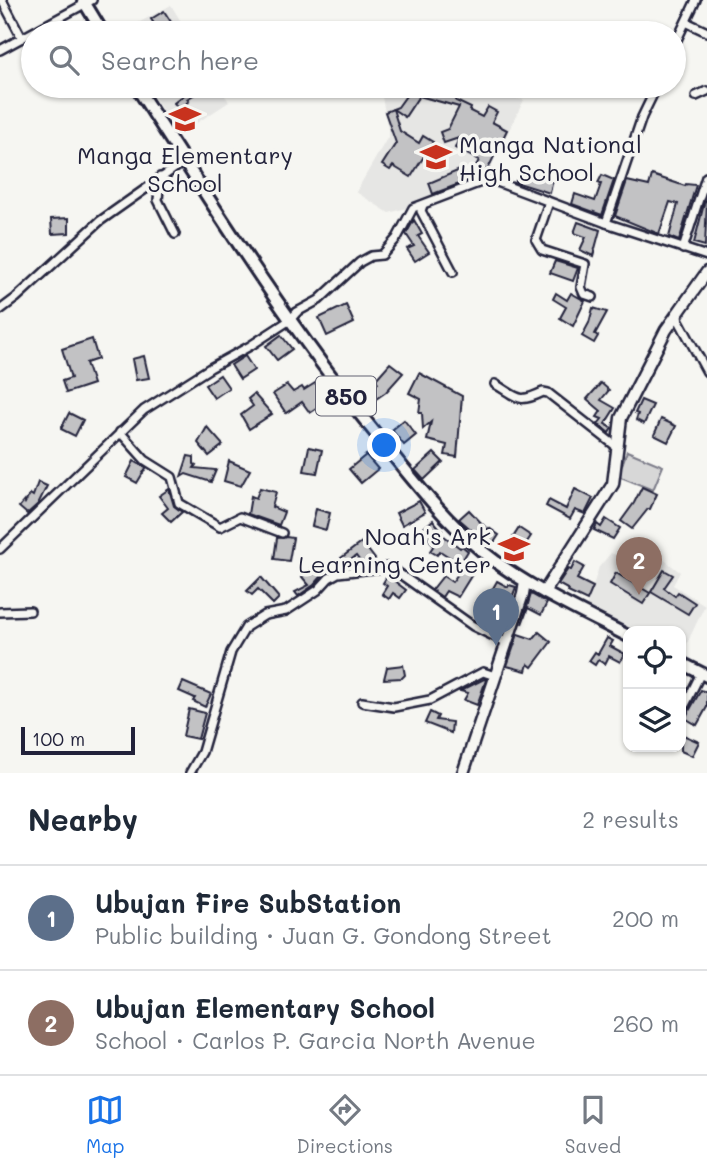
<!DOCTYPE html>
<html lang="en">
<head>
<meta charset="utf-8">
<style>
	:root { --surface:#fff; --page:#f6f6f7; --text:#1f2937; --muted:#747a83; --line:#e0e1e3; --accent:#1a73e8 }
	body { margin:0; font-family:Mali,sans-serif; background:var(--page); color:var(--text) }
	.controls { position:absolute; right:21px; bottom:21px; display:grid; overflow:hidden; border-radius:14px; box-shadow:0 2px 5px #0004 }
	.controls button { width:63px; height:63px; display:grid; place-items:center; padding:0; border:0; border-bottom:2px solid var(--line); background:var(--surface); color:var(--text); font:35px sans-serif }
	.scale { position:absolute; left:21px; bottom:18px; width:114px; box-sizing:border-box; padding-left:7px; border:4px solid #22223b; border-top:0; font-size:19px; line-height:24px; white-space:nowrap; color:#22223b; -webkit-text-stroke:5px #f6f6f2; paint-order:stroke }
	.you { position:absolute; left:385px; top:446px; width:24px; height:24px; margin:-18px; border:5px solid #fff; border-radius:50%; background:#1a73e8; box-shadow:0 0 0 10px #1a73e833 }
	.badge { display:grid; place-items:center; width:46px; height:46px; border-radius:50%; background:var(--accent); color:#fff; font-size:23px; font-weight:700 }
	.pin { position:absolute; translate:-50% -58px; filter:drop-shadow(0 2px 4px #0008) }
	.pin::after { content:''; position:absolute; top:37px; width:24px; height:21px; background:inherit; clip-path:polygon(0 0,100% 0,50% 100%) }
	.list { margin:0; padding:0; list-style:none }
	h2 { display:flex; justify-content:space-between; align-items:center; height:91px; margin:0; padding:0 28px; font-size:30px }
	h2 small { font-size:23px; font-weight:400; color:var(--muted) }
	.list li { display:grid; grid-template-columns:46px 1fr auto; gap:21px; align-items:center; box-sizing:border-box; height:105px; padding:0 28px; border-top:2px solid var(--line) }
	.list b { display:block; font-size:26px; white-space:nowrap }
	.list p { margin:0; font-size:23px; white-space:nowrap; color:var(--muted) }
	.list em { font-size:23px; font-style:normal; color:var(--muted) }
	.icon { flex:none; width:38px; height:38px; fill:none; stroke:currentColor; stroke-width:2; stroke-linecap:round; stroke-linejoin:round }
	.map { position:relative; flex:none; width:707px; height:773px; overflow:hidden }
	.search { position:absolute; background:var(--surface); box-shadow:0 2px 5px #0004; left:21px; right:21px; top:21px; height:77px; display:flex; align-items:center; gap:18px; box-sizing:border-box; padding:0 24px; border-radius:38px; color:var(--muted); font-size:26px }
	.sheet { height:301px; background:var(--surface) }
	nav { display:flex; justify-content:space-around; align-items:center; box-sizing:border-box; height:98px; border-top:2px solid var(--line); background:var(--surface); font-size:19px; color:var(--muted) }
	nav a { display:grid; justify-items:center; gap:4px }
	nav .on { color:var(--accent) }
	.map>svg:first-child { display:block }
	.built { fill:#e6e6e4 }
	.green { fill:#d7d7d7; stroke:#7c7c89; stroke-width:2 }
	.building { fill:#c2c2c4; stroke:#22223b; stroke-width:2 }
	.lines { fill:none; stroke-linecap:round; stroke-linejoin:round }
	.street-casing { stroke:#22223b; stroke-width:12 }
	.secondary-casing { stroke:#22223b; stroke-width:15 }
	.primary-casing { stroke:#22223b; stroke-width:16 }
	.street { stroke:#f6f6f2; stroke-width:7 }
	.secondary { stroke:#f6f6f2; stroke-width:10 }
	.primary { stroke:#f6f6f2; stroke-width:10 }
	.labels { text-anchor:middle; dominant-baseline:central; stroke-width:7; stroke-linejoin:round; paint-order:stroke }
	.shield { fill:#f6f6f2; stroke:#626272; stroke-width:2 }
	.shield-label { font-size:23px; font-weight:bold; fill:#22223b }
	.poi-label { font-size:24px; fill:#22223b; stroke:#f6f6f2; text-anchor:start }
</style>
</head>
<body>
<div class="map">
<svg width="707" height="773" viewBox="0 0 707 773">
	<rect width="100%" height="100%" fill="#f6f6f2"/>
	<filter id="ink" filterUnits="userSpaceOnUse"><feTurbulence type="fractalNoise" baseFrequency=".0143" numOctaves="2"/><feDisplacementMap in="SourceGraphic" scale="14" xChannelSelector="R" yChannelSelector="G"/><feConvolveMatrix kernelMatrix="1 2 1 2 8 2 1 2 1" color-interpolation-filters="sRGB"/></filter>
	<g filter="url(#ink)">
		<g class="built">
			<polygon points="171,5 188,33 120,33"/>
			<polygon points="147,86 219,86 229,102 178,135"/>
			<polygon points="380,86 471,86 524,100 485,178 414,206 389,213 356,192 389,135"/>
			<polygon points="654,552 680,572 673,585 705,605 683,652 681,631 638,631 586,608 599,567 611,553 643,566"/>
		</g>
		<polygon class="green" points="627,451 663,466 653,490 618,476"/>
		<g class="building">
			<polygon points="164,11 178,33 160,33 151,19"/>
			<polygon points="186,86 208,86 187,99 189,101 179,109 174,103 189,91"/>
			<polygon points="406,86 427,86 458,93 456,101 471,108 470,111 482,117 488,107 497,112 492,122 507,130 487,171 476,166 479,160 455,148 459,138 444,143 440,132 448,129 459,107 419,96 405,117 393,109 398,107 408,93 405,92"/>
			<polygon points="393,109 400,131 419,143 423,136 433,142 411,177 393,166 390,170 382,165 396,143 385,112"/>
			<polygon points="462,169 467,181 433,194 429,183"/>
			<polygon points="524,169 538,178 541,171 554,175 550,193 515,182"/>
			<polygon points="602,175 614,180 602,215 572,204 575,194 595,201 601,184 598,183"/>
			<polygon points="652,175 685,186 686,184 696,185 679,241 669,237 678,204 670,202 659,234 615,216 627,181 649,186"/>
			<polygon points="705,200 707,201 705,246 694,243"/>
			<polygon points="69,218 69,233 52,234 51,219"/>
			<polygon points="414,220 422,234 418,236 429,252 415,261 407,249 414,246 406,234"/>
			<polygon points="578,222 600,230 593,256 580,250 586,237 574,233"/>
			<polygon points="555,261 578,268 573,281 550,273"/>
			<polygon points="556,293 567,300 571,293 585,301 573,326 560,318 566,307 553,299"/>
			<polygon points="346,305 354,323 327,336 319,318"/>
			<polygon points="593,308 607,312 595,334 598,336 594,343 582,336 589,323"/>
			<polygon points="281,335 292,349 277,360 266,346"/>
			<polygon points="92,339 98,359 86,363 93,384 66,393 62,381 71,378 62,349"/>
			<polygon points="144,356 149,378 136,380 132,359"/>
			<polygon points="245,356 254,370 240,379 231,365"/>
			<polygon points="390,363 403,373 386,392 373,401 367,391 378,383 376,379"/>
			<polygon points="419,373 462,396 457,457 445,455 447,445 427,440 431,422 423,429 422,413 419,413 421,399 409,393"/>
			<polygon points="220,375 229,388 214,398 205,385"/>
			<polygon points="323,378 336,396 310,413 302,402 286,413 273,394 287,385 293,392 302,387 304,390"/>
			<polygon points="601,383 609,390 601,400 615,408 605,424 612,428 609,433 598,424 602,419 597,417 601,411 587,399"/>
			<polygon points="254,394 272,414 249,429 241,415 253,406 248,399"/>
			<polygon points="641,400 653,405 644,424 636,420 638,414 635,413"/>
			<polygon points="69,413 83,420 75,436 61,429"/>
			<polygon points="661,419 676,426 668,442 654,435"/>
			<polygon points="404,420 416,435 404,445 392,430"/>
			<polygon points="207,427 223,445 209,456 198,443"/>
			<polygon points="309,447 322,450 317,473 304,471"/>
			<polygon points="434,453 443,462 424,480 415,470"/>
			<polygon points="366,455 378,469 361,483 349,469"/>
			<polygon points="188,456 194,457 194,464 196,465 194,468 216,470 211,482 186,474 181,477"/>
			<polygon points="134,461 146,468 137,483 126,477"/>
			<polygon points="229,461 250,470 241,486 224,481"/>
			<polygon points="38,482 47,486 38,504 27,514 19,507 24,501 25,503 30,494 33,496"/>
			<polygon points="642,487 657,494 650,509 648,509 632,529 621,521 634,503"/>
			<polygon points="260,488 276,492 272,507 284,512 279,525 248,514 251,496 256,498"/>
			<polygon points="169,489 174,506 182,512 171,522 162,513 168,508 159,496"/>
			<polygon points="575,489 593,498 585,514 575,510 570,519 546,506 549,500 566,509"/>
			<polygon points="419,501 425,512 402,525 396,513"/>
			<polygon points="316,509 330,513 326,530 312,526"/>
			<polygon points="469,510 488,530 489,528 499,535 491,547 459,519"/>
			<polygon points="606,519 620,528 613,539 594,530 597,524 601,527"/>
			<polygon points="433,520 442,531 440,533 460,548 462,546 468,551 460,564 440,551 437,555 430,551 434,545 421,530"/>
			<polygon points="519,528 531,536 519,554 507,547"/>
			<polygon points="286,537 293,538 289,561 274,559 277,538"/>
			<polygon points="362,542 375,559 369,563 362,564 356,556 345,564 341,558"/>
			<polygon points="467,562 476,568 458,597 446,591 442,597 432,590 443,576 452,582"/>
			<polygon points="575,562 584,567 577,579 593,587 587,601 568,592 569,590 558,584 568,569 571,570"/>
			<polygon points="314,566 322,576 314,585 298,596 295,592 309,585 302,577"/>
			<polygon points="664,570 673,575 664,588 675,596 678,592 695,603 688,614 651,592"/>
			<polygon points="389,573 394,578 393,580 406,590 400,598 393,593 389,599 382,594 387,586 383,583"/>
			<polygon points="616,573 650,593 643,604 610,584"/>
			<polygon points="261,577 279,598 273,604 258,589 252,595 247,591"/>
			<polygon points="497,581 508,587 509,585 516,587 511,600 501,596 495,607 506,613 502,623 487,616 483,624 475,620"/>
			<polygon points="531,594 547,603 541,615 528,608 522,624"/>
			<polygon points="539,632 551,642 532,667 528,664 526,671 507,666 518,634 533,639"/>
			<polygon points="607,638 613,641 610,646 625,654 620,662 609,656 605,664 598,660 595,665 589,661 595,652 598,654"/>
			<polygon points="403,665 405,675 402,678 384,679 387,667"/>
			<polygon points="484,679 486,680 477,705 464,700 468,693 460,691"/>
			<polygon points="183,682 211,694 205,707 193,701 195,698 179,691"/>
			<polygon points="701,690 707,693 707,707 697,725 685,718"/>
			<polygon points="189,709 205,713 198,739 183,736"/>
			<polygon points="430,712 438,716 436,720 452,722 451,733 425,723"/>
			<polygon points="681,734 699,742 692,756 681,751"/>
		</g>
		<g class="lines">
			<defs>
				<g id="street">
					<polyline points="2,0 22,38"/>
					<polyline points="686,22 707,32"/>
					<polyline points="674,46 696,0"/>
					<polyline points="0,50 92,0"/>
					<polyline points="696,96 707,91"/>
					<polyline points="160,177 158,200 175,234"/>
					<polyline points="549,202 536,240 542,250 585,264 581,287 584,294 593,297"/>
					<polyline points="423,205 421,211 453,272"/>
					<polyline points="606,223 642,117 657,86"/>
					<polyline points="683,249 706,177"/>
					<polyline points="0,310 16,298 100,221 185,161"/>
					<polyline points="676,315 707,372"/>
					<path d="M495,384C519,398 518,404 543,392L548,393L617,447"/>
					<polyline points="120,432 145,460 172,477 179,503 220,527 240,517 282,533"/>
					<polyline points="0,549 144,410 210,368 250,346 290,320 297,312 319,300 360,262 371,256 382,255 397,238 413,208 489,179 606,223 707,256"/>
					<polyline points="0,612 30,611"/>
					<polyline points="362,702 394,707 430,700 483,672 495,676"/>
					<polyline points="681,713 701,673"/>
					<polyline points="190,773 202,752 231,652 246,627 265,615 286,611 318,590 329,578 338,573 390,567 473,626 506,642"/>
				</g>
				<g id="secondary">
					<polyline points="544,592 613,484 621,418 666,330 707,272"/>
					<polyline points="463,773 523,594 525,582"/>
				</g>
				<g id="primary">
					<polyline points="83,0 103,33"/>
					<path d="M136,86C212,204 287,324 376,434C409,475 441,517 482,551C526,587 578,610 628,636"/>
					<polyline points="681,663 707,676"/>
				</g>
			</defs>
			<use href="#street" class="street-casing"/>
			<use href="#secondary" class="secondary-casing"/>
			<use href="#primary" class="primary-casing"/>
			<use href="#street" class="street"/>
			<use href="#secondary" class="secondary"/>
			<use href="#primary" class="primary"/>
		</g>
	</g>
	<defs>
		<symbol id="school-bare" viewBox="-9 -9 18 18"><path d="M0-5L7-2L0 1L-7-2ZM-4 1L0 2.5L4 1V4Q0 6-4 4Z" fill="#c8321e" stroke="#f6f6f2" stroke-width="2.5" paint-order="stroke"/></symbol>
	</defs>
	<g fill-rule="evenodd">
		<use href="#school-bare" x="163" y="97" width="44" height="44"/>
		<use href="#school-bare" x="414" y="135" width="44" height="44"/>
		<use href="#school-bare" x="492" y="527" width="44" height="44"/>
	</g>
	<g class="labels">
		<rect class="shield" x="316" y="376.5" width="60" height="39" rx="5"/>
		<g class="shield-label">
			<text x="346" y="396">850</text>
		</g>
		<g class="poi-label">
			<text x="459" y="143">Manga National<tspan x="459" dy="28">High School</tspan></text>
			<text x="185" y="154" text-anchor="middle">Manga Elementary<tspan x="185" dy="28">School</tspan></text>
			<text x="491" y="535" text-anchor="end">Noah's Ark<tspan x="491" dy="28">Learning Center</tspan></text>
		</g>
	</g>
</svg>
<div class="controls">
<button><svg class="icon" aria-label="locate" viewBox="0 0 24 24"><circle cx="12" cy="12" r="6"/><path d="M12 2v4M12 18v4M2 12h4M18 12h4"/></svg></button>
<button><svg class="icon" aria-label="layers" viewBox="0 0 24 24"><path d="M12 4l9 5-9 5-9-5zM3 14l9 5 9-5"/></svg></button>
</div>
<div class="scale">100 m</div>
<div class="you"></div>
<div class="pin badge" style="left:496px;top:646px;background:#5c6f8a">1</div>
<div class="pin badge" style="left:639px;top:595px;background:#8d6e63">2</div>
<div class="search"><svg class="icon" aria-label="search" viewBox="0 0 24 24"><circle cx="10" cy="10" r="6"/><path d="M15 15l6 6"/></svg>Search here</div>
</div>
<section class="sheet">
<h2>Nearby<small>2 results</small></h2>
<ul class="list">
<li><span class="badge" style="background:#5c6f8a">1</span><div><b>Ubujan Fire SubStation</b><p>Public building · Juan G. Gondong Street</p></div><em>200 m</em></li>
<li><span class="badge" style="background:#8d6e63">2</span><div><b>Ubujan Elementary School</b><p>School · Carlos P. Garcia North Avenue</p></div><em>260 m</em></li>
</ul>
</section>
<nav>
<a class="on"><svg class="icon" aria-label="map" viewBox="0 0 24 24"><path d="M3 6l6-2 6 2 6-2v14l-6 2-6-2-6 2zM9 4v14M15 6v14"/></svg>Map</a>
<a><svg class="icon" aria-label="directions" viewBox="0 0 24 24"><path d="M12 3l9 9-9 9-9-9zM9 14v-3h6M13 9l2 2-2 2"/></svg>Directions</a>
<a><svg class="icon" aria-label="saved" viewBox="0 0 24 24"><path d="M7 4h10v16l-5-4-5 4z"/></svg>Saved</a>
</nav>
</body>
</html>
